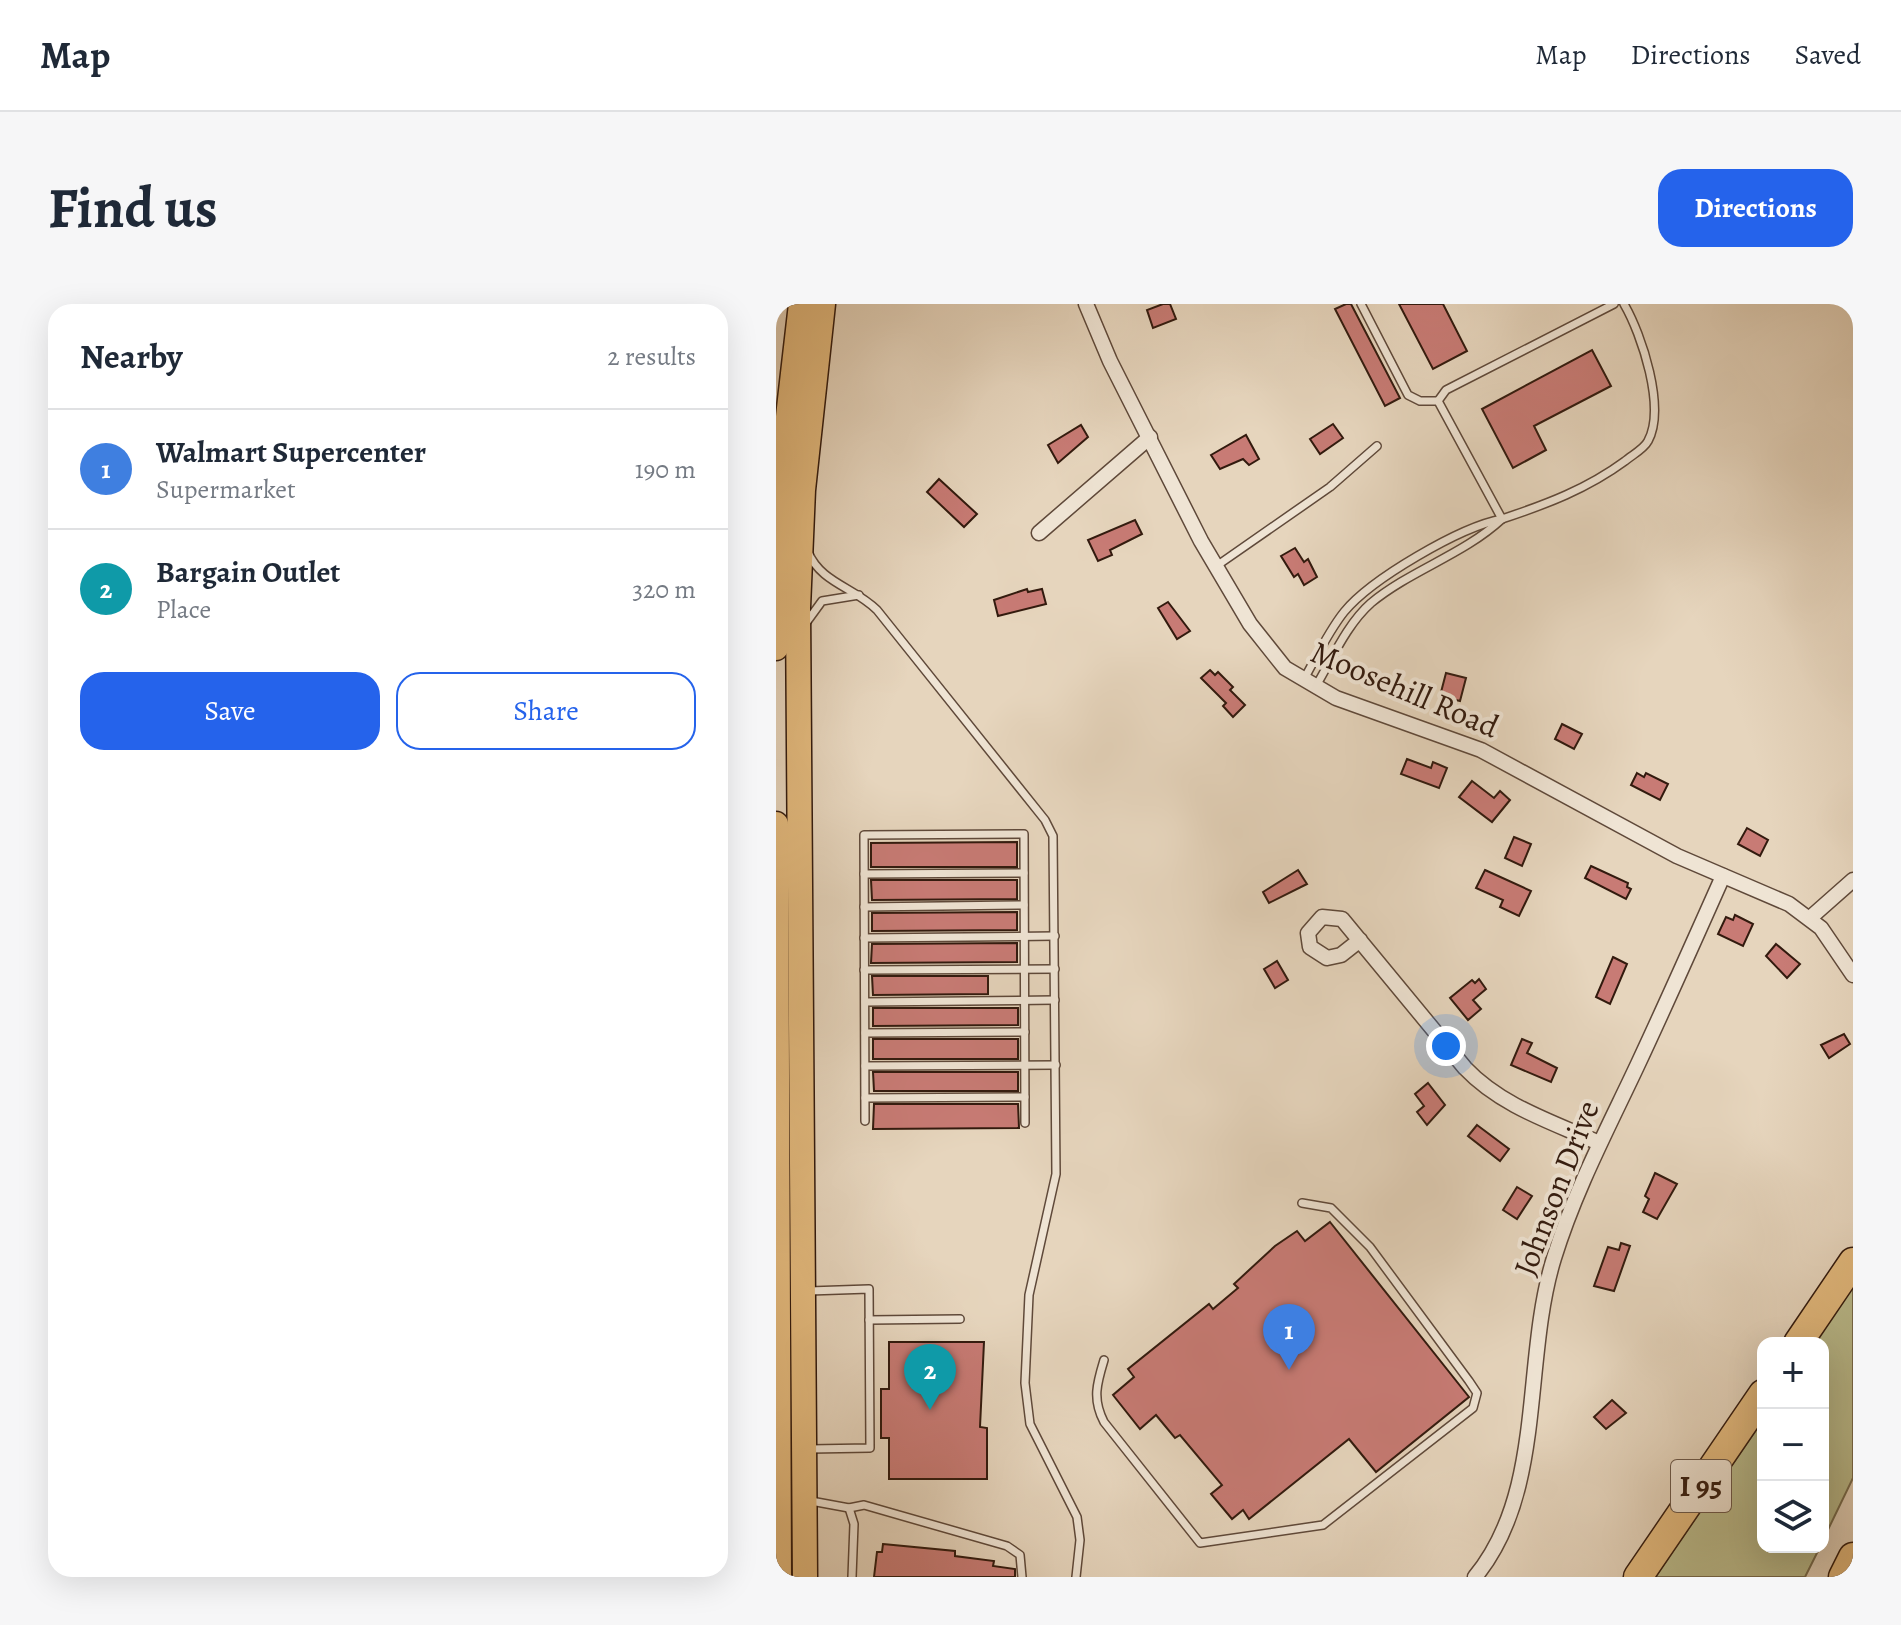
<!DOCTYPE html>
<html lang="en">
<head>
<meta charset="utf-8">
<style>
	:root { --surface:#fff; --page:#f6f6f7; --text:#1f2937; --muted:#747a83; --line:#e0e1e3; --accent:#2563eb }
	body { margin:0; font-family:Alegreya,serif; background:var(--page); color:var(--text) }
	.controls { position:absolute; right:24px; bottom:24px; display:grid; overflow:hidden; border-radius:16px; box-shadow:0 8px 32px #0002 }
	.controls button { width:72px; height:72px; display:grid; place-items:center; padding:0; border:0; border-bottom:2px solid var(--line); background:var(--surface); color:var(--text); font:40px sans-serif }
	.you { position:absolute; left:670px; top:742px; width:28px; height:28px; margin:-20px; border:6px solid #fff; border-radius:50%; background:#1a73e8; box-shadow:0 0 0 12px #1a73e833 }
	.badge { display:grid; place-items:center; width:52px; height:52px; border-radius:50%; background:var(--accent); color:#fff; font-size:26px; font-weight:700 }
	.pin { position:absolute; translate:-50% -66px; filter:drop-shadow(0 2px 4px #0008) }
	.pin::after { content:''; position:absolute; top:42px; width:28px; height:24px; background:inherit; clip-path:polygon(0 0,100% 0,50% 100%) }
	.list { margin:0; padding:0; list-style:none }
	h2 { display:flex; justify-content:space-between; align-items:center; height:104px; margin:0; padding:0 32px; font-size:34px }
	h2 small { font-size:26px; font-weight:400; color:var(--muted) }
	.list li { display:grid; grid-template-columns:52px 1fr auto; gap:24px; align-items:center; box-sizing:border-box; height:120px; padding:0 32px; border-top:2px solid var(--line) }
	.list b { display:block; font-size:30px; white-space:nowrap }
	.list p { margin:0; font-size:26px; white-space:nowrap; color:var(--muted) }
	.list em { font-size:26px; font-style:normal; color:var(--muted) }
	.actions { display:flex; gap:16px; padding:24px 32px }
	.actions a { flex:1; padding:18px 0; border:2px solid var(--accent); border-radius:24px; text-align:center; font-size:28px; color:var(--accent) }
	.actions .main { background:var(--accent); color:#fff }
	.icon { flex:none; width:44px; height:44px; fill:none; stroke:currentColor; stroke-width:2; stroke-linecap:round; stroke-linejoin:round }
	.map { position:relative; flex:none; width:1077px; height:1273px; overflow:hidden; border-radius:24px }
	header { display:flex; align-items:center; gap:48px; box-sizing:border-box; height:112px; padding:0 40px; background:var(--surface); border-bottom:2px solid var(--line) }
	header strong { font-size:38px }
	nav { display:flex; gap:44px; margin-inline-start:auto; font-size:28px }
	.intro { display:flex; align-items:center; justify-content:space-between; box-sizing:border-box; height:192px; padding:0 48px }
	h1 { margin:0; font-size:56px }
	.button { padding:20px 36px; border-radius:24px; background:var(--accent); color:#fff; font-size:28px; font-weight:700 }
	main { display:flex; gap:48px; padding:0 48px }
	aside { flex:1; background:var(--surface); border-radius:24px; box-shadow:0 8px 32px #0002 }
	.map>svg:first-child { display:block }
	.green { fill:#babc8d; stroke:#766b4e; stroke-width:2 }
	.building { fill:#c87b75; stroke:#321a0e; stroke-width:2 }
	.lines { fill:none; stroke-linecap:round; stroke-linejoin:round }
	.lane-casing { stroke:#5f493a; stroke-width:10 }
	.street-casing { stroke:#5f493a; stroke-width:17 }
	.primary-casing { stroke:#321a0e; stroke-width:27 }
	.highway-casing { stroke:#321a0e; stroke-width:31 }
	.lane { stroke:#efe4d4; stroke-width:7 }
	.street { stroke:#efe4d4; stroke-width:14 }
	.primary { stroke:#e3ba7e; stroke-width:24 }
	.highway { stroke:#e3ba7e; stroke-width:28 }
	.labels { text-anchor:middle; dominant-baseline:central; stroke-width:8; stroke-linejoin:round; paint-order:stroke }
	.shield { fill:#efe4d4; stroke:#6b5749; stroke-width:2 }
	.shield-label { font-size:30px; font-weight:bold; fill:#321a0e }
	.street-label { font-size:32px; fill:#321a0e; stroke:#efe4d4 }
</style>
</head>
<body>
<header>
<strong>Map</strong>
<nav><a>Map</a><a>Directions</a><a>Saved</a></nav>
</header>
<div class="intro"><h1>Find us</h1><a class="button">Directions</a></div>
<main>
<aside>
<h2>Nearby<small>2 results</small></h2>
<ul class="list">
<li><span class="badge" style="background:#3f7fe0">1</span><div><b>Walmart Supercenter</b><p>Supermarket</p></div><em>190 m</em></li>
<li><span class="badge" style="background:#0f9aa8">2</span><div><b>Bargain Outlet</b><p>Place</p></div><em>320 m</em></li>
</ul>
<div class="actions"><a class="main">Save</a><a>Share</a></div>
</aside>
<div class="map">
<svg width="1077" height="1273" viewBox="0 0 1077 1273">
	<rect width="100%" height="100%" fill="#e6d5bd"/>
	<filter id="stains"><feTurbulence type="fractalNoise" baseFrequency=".0025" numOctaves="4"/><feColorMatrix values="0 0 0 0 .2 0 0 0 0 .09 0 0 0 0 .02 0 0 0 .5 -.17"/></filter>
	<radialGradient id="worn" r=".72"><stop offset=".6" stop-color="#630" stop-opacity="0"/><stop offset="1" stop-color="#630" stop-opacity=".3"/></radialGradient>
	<g class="green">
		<polygon points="1077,981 1077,1174 1047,1236 1047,1039 1038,1039"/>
		<polygon points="987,1116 987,1243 1044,1243 1029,1273 879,1273"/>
	</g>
	<g class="building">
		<polygon points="387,0 394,0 400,15 377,24 371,6"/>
		<polygon points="570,0 575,0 624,94 609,102 559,5"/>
		<polygon points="623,0 667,0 691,47 657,65"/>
		<polygon points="816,46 835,82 758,122 770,146 737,164 706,105"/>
		<polygon points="557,120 567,134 544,150 534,135"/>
		<polygon points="305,121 312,133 282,159 272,141"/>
		<polygon points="470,131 483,155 473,161 467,155 444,165 435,151"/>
		<polygon points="163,175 201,210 188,223 151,188"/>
		<polygon points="359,216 366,230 334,246 336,251 322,257 312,236"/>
		<polygon points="519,244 528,258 532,255 541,273 528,281 522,270 518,273 505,252"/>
		<polygon points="251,285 252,288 266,285 270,300 222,312 218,296"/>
		<polygon points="392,298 414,327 401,335 382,304"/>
		<polygon points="434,366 439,371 442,368 457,383 454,386 469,401 457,413 447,402 450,399 425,374"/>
		<polygon points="670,369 690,374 684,397 664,392"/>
		<polygon points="786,420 806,430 798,445 779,435"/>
		<polygon points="631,455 655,464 657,458 671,464 663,484 625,470"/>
		<polygon points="861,469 868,473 870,469 892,480 884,496 855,481"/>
		<polygon points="696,477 718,494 724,487 734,496 716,518 683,493"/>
		<polygon points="971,524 992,536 984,552 962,540"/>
		<polygon points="738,533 755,540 746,562 729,554"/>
		<polygon points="241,538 241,563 95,563 95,539"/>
		<polygon points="815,562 852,579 851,583 855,585 850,595 809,574"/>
		<polygon points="522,566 531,580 493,599 487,588"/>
		<polygon points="709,566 755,587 743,612 724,603 727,596 700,584"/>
		<polygon points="95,576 241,576 241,595 96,596"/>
		<polygon points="241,608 241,626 96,627 96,609"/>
		<polygon points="959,611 977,620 967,642 942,630 950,613 957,616"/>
		<polygon points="241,639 241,658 95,659 96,640"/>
		<polygon points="1000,640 1024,660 1011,674 990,652"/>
		<polygon points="837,653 851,660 834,700 820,693"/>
		<polygon points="501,657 512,676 499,684 488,665"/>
		<polygon points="96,672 212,672 212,690 97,691"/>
		<polygon points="703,675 710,685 697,696 705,705 692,716 674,694 696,676 699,679"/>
		<polygon points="97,704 242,704 242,721 97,722"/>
		<polygon points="1068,730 1074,740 1053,754 1045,741"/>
		<rect x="97" y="735" width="145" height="20"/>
		<polygon points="746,735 756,739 751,749 781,764 775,778 735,761"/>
		<polygon points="97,768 242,768 242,787 98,787"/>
		<polygon points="652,779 669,801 651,821 641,808 648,802 639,790"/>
		<polygon points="242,800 243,824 97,825 98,800"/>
		<polygon points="701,821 733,845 724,857 692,832"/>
		<polygon points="879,869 901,880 881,915 867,908 873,895 869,892"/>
		<polygon points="741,883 756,892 741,915 727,906"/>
		<polygon points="554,918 693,1093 600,1168 573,1135 473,1215 467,1206 456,1215 435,1190 446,1181 404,1131 399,1134 380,1111 364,1125 337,1091 358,1073 352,1065 433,1000 437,1005 462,984 458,980 499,942 521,927 529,937"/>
		<polygon points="845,939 854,942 838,987 818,982 832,943 843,946"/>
		<polygon points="113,1038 208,1038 204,1123 211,1124 211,1175 113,1175 113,1134 105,1134 105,1085 113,1085"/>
		<polygon points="836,1096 850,1109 830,1125 818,1113"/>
		<polygon points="107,1240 179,1247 179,1252 218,1257 217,1262 239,1265 239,1273 98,1273 101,1248 106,1248"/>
	</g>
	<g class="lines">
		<defs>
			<g id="lane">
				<path d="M585,0L632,91L644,97H662L726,215C771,200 811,185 849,157C856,151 868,145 872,137C890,104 866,31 848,0"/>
				<polyline points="662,97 670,86 838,0"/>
				<path d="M32,248C45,279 78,283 101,306L269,516L277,532L280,870L253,991L249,1079L254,1120L301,1213L304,1236L300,1273"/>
				<polyline points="439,263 554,183 601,142"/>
				<polyline points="30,319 46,297 83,291"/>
				<path d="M527,377C540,354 552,328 568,308C595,275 684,223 726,215"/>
				<path d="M540,382C556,355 571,320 595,299C635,266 687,251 726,215"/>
				<polyline points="88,570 248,569"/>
				<polyline points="88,603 248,601"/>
				<polyline points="88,634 279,632"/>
				<polyline points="88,666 279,665"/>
				<polyline points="89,698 279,696"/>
				<polyline points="89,729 249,728"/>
				<polyline points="89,762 280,761"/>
				<polyline points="89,794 249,793"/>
				<polyline points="89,817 88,531 248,530 249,819"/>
				<polyline points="33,987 93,985 94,1144 34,1145"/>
				<polyline points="93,1016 184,1015"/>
				<path d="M328,1056C321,1079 316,1095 328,1118L424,1239L547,1221L697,1104L701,1089L693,1077L594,943L555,904L526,899"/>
				<polyline points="35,1197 73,1204 88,1201 231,1242 244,1251 246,1273"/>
				<polyline points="73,1204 78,1220 76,1273"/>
			</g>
			<g id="street">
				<polyline points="310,0 334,57 425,237 474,320 509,364 560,394 705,446 901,552 1013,600 1045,624 1077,671"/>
				<polyline points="263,229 374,133"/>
				<polyline points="1034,614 1077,576"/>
				<path d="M584,636L565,651L551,654L534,643L532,629L546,613L566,615L689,764C725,802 776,818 823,839"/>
				<path d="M699,1273C770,1187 746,1057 778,954C799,886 832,824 862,760C891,698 919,635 947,572"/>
			</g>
			<g id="primary">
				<polyline points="0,344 6,165 25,0"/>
				<polyline points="0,520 3,1273"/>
				<polyline points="29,1273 22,304 27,186 47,0"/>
			</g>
			<g id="highway">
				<polyline points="1022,1039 1077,958"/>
				<polyline points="862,1273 987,1090"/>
				<polyline points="1067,1273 1077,1253"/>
			</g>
		</defs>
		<use href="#lane" class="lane-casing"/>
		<use href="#street" class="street-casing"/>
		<use href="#primary" class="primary-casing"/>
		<use href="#highway" class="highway-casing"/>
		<use href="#lane" class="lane"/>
		<use href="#street" class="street"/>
		<use href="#primary" class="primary"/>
		<use href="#highway" class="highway"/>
	</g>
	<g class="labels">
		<rect class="shield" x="895" y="1156" width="60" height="52" rx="6"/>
		<g class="shield-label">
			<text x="925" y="1182">I 95</text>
		</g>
		<g class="street-label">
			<text transform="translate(629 385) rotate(23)">Moosehill Road</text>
			<text transform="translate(780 884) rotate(-69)">Johnson Drive</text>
		</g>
	</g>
	<rect width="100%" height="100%" filter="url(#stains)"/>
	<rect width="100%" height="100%" fill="url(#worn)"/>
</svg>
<div class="controls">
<button>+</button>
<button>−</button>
<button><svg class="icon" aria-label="layers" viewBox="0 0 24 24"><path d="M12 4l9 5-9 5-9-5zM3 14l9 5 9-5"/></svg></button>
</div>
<div class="you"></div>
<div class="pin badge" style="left:513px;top:1066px;background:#3f7fe0">1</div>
<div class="pin badge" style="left:154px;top:1106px;background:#0f9aa8">2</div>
</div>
</main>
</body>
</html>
